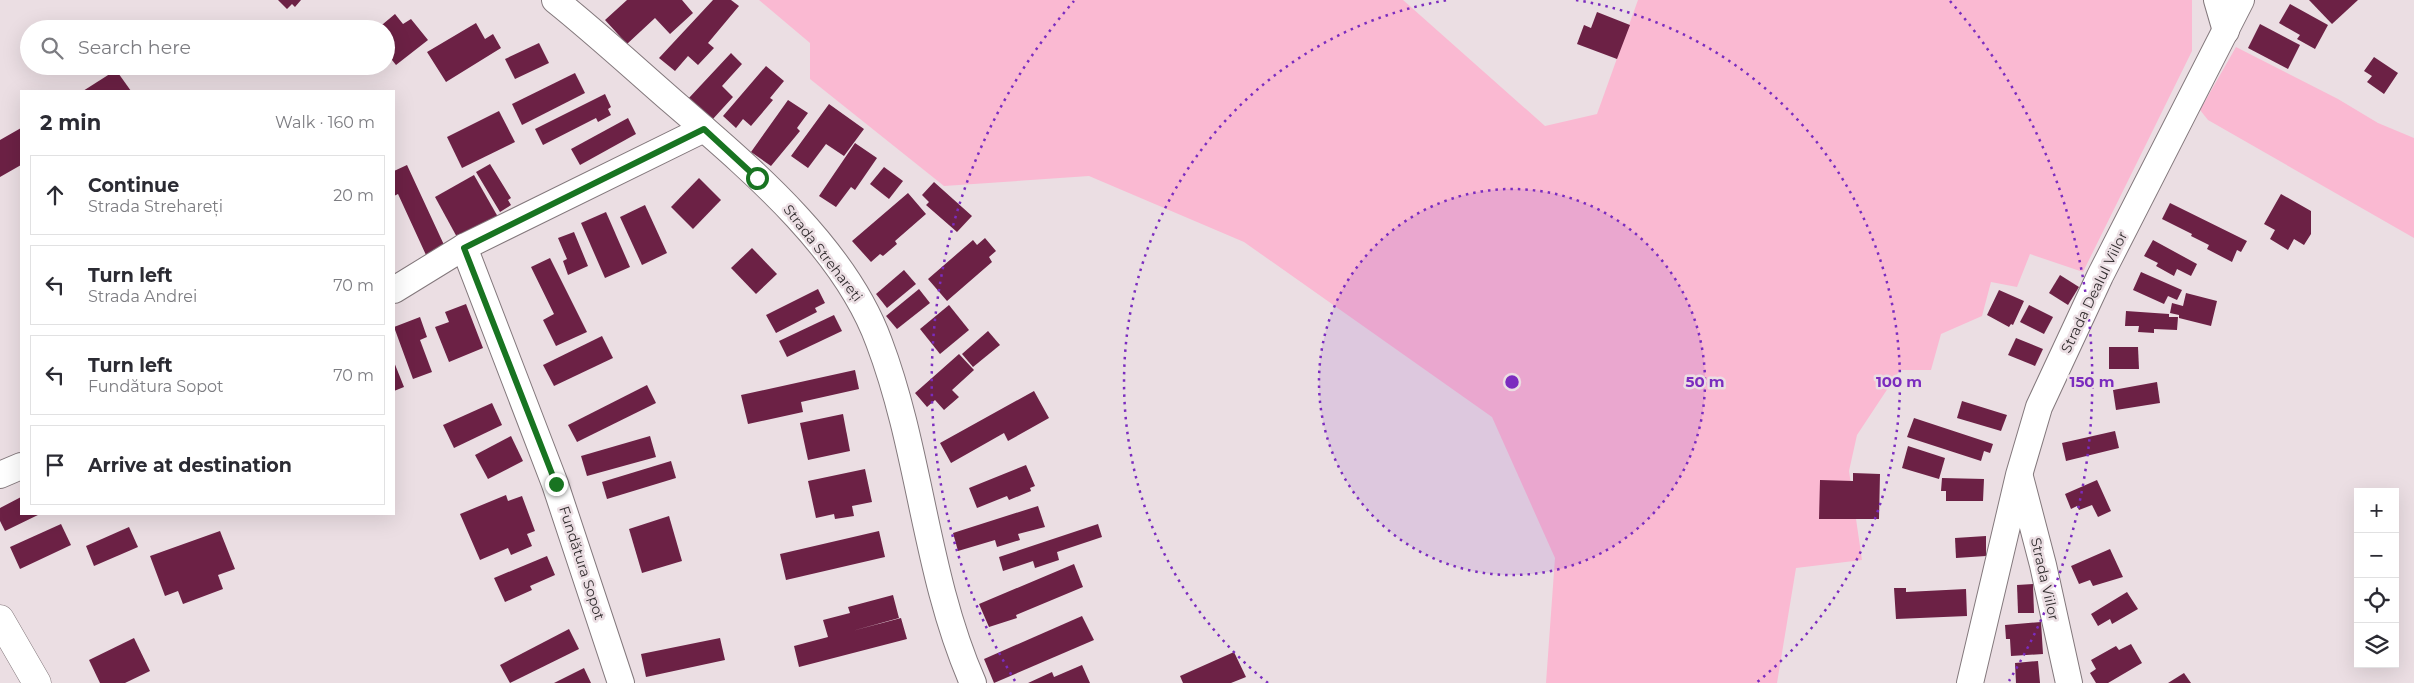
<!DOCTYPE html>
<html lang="en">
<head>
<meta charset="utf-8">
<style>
	:root { --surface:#fff; --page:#f2f2f3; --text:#2b2b33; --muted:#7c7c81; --line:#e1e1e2 }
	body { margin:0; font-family:Montserrat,sans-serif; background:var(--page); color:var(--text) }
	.controls { position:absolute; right:15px; bottom:15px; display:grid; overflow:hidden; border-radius:0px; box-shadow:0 5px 20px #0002 }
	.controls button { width:45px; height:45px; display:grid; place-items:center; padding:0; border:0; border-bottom:1px solid var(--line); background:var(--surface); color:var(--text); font:25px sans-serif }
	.stop { position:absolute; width:15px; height:15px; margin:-11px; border:4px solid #187421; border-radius:50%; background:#fff }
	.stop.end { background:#187421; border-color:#fff; box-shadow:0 1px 5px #0008 }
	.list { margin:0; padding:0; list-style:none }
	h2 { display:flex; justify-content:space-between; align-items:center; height:65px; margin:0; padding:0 20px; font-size:21px }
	h2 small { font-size:16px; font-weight:400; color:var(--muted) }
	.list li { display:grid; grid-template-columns:32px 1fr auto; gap:15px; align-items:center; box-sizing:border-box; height:80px; margin:0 10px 10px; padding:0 10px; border:1px solid var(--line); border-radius:0px }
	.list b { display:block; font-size:19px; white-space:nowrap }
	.list p { margin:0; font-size:16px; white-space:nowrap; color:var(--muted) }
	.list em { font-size:16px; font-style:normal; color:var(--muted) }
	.icon { flex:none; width:28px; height:28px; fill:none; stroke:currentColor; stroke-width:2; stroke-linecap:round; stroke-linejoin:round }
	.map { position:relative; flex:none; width:2414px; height:683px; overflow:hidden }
	.search { position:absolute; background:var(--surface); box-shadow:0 5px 20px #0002; left:20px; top:20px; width:375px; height:55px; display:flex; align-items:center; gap:12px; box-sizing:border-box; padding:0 18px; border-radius:28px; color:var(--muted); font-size:19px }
	.panel { position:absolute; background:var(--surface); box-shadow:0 5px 20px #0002; left:20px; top:90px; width:375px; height:425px; border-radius:0px }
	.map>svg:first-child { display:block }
	.green { fill:#fab9d2 }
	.building { fill:#6c2145 }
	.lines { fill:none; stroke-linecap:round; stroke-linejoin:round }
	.minor-casing { stroke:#83787c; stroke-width:28 }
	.secondary-casing { stroke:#83787c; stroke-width:29 }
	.minor { stroke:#fff; stroke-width:26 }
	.secondary { stroke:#fff; stroke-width:28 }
	.route { stroke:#187421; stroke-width:6 }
	.ring { fill:none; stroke:#7b2cbf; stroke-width:2.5; stroke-dasharray:2.5 5 }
	.labels { text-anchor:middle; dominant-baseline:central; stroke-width:5; stroke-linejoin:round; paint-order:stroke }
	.street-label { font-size:14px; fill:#322d2f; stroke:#ebdee3 }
	.centre { fill:#7b2cbf; stroke:#ebdee3; stroke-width:2.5 }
	.ring-label { font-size:15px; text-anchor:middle; font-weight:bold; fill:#7b2cbf; stroke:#ebdee3; stroke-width:5; stroke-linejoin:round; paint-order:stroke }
</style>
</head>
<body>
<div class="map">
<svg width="2414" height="683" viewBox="0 0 2414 683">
	<rect width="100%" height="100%" fill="#ebdee3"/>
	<g class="green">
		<polygon points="759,0 1403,0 1545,126 1597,114 1638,0 2192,0 2192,51 2083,272 2030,254 2017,287 1991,282 1982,316 1941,334 1931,370 1900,370 1857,435 1849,471 1862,560 1796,568 1777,683 1546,683 1555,558 1492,417 1244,242 1089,176 944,186 810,79 810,43"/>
		<polygon points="2236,47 2338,99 2378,123 2414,138 2414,238 2208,120 2200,110"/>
	</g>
	<g class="building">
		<polygon points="278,0 301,0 295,7 292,4 287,9"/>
		<polygon points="627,0 682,0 693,13 670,34 655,18 627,44 605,20"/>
		<polygon points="713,0 731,0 739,6 708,43 714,48 698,65 688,56 675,71 659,58"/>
		<polygon points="2309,0 2358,0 2332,24"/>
		<polygon points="2290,4 2328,25 2315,49 2297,39 2300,35 2279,23"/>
		<polygon points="1597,12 1630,25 1617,59 1577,44 1584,25 1591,28"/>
		<polygon points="395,14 403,24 411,19 428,40 396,65 388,55 386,57 386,29 377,29"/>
		<polygon points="476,23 485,39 493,34 501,48 446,82 427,52"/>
		<polygon points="2260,24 2300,45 2288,69 2248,48"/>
		<polygon points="539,43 549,63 515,79 505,59"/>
		<polygon points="731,53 742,64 722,86 733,97 712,120 688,99"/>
		<polygon points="2374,57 2398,73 2384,94 2367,82 2372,76 2364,71"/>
		<polygon points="766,66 784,81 770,98 773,100 751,126 743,119 736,128 723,116"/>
		<polygon points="116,70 131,91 83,91"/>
		<polygon points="575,73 585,93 522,125 512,104"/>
		<polygon points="605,94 611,107 608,109 611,115 598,122 596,118 543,145 535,129"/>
		<polygon points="788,100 808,113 797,128 800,131 771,166 751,152"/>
		<polygon points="829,104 864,129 844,156 826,144 808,168 791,156"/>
		<polygon points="499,111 515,142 462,168 447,137"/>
		<polygon points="628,118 636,134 580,165 571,149"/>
		<polygon points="21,128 21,165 0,177 0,140"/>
		<polygon points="855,143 877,158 855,190 851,187 836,207 819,196"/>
		<polygon points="490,164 511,198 508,200 511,205 500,212 476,172"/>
		<polygon points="407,165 445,247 426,255 398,194 394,196 394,171"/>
		<polygon points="884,167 903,181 889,199 870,184"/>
		<polygon points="474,175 498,217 458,239 435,197"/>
		<polygon points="699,178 721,200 693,229 671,207"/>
		<polygon points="934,182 972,216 957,232 926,205 929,202 922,195"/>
		<polygon points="908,193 926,214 895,241 897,244 883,256 880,254 871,262 852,241"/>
		<polygon points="2281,194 2311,211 2311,234 2304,245 2294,239 2288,250 2270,239 2275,230 2264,224"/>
		<polygon points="2170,203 2247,241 2241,252 2237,250 2232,262 2207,249 2209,245 2191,236 2192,234 2162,219"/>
		<polygon points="645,205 667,253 642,265 620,217"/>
		<polygon points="606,212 630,267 605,278 581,223"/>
		<polygon points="574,232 588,266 568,275 563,261 567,259 558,238"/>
		<polygon points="985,238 996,251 989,257 992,262 947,301 928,279 973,240 977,245"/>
		<polygon points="2153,240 2197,264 2191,276 2177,269 2174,276 2156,266 2158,263 2144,256"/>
		<polygon points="752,248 777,274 756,294 731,268"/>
		<polygon points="550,258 587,332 556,346 543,320 554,314 531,267"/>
		<polygon points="904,270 916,284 887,308 876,294"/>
		<polygon points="2141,272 2182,290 2177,300 2168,296 2164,304 2133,290"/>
		<polygon points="2060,275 2079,287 2068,305 2049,293"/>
		<polygon points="818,289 825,303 815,308 817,312 776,333 766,315"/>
		<polygon points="919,289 930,303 897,329 886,316"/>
		<polygon points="1999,290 2024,301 2013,325 2011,324 2009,327 1987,315"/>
		<polygon points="2186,293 2217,301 2211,326 2179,318 2179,315 2170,313 2172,303 2183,306"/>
		<polygon points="466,304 483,348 449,362 435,327 449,322 445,312"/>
		<polygon points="949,305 969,330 940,354 920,329"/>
		<polygon points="2029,305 2053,317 2044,334 2020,322"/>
		<polygon points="2126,311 2169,314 2169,317 2178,317 2177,330 2154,329 2154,333 2138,332 2139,326 2125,326"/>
		<polygon points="834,315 842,331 787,357 779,341"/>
		<polygon points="420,317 427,337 420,340 432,372 413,379 394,327"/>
		<polygon points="988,331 1000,345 973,367 962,354"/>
		<polygon points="602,336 613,358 554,386 543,365"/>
		<polygon points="2016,338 2043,349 2035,366 2008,355"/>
		<polygon points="2109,347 2138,347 2139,369 2109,369"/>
		<polygon points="959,354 974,370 952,390 959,397 944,410 935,400 927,407 915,393"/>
		<polygon points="394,362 404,387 394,391"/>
		<polygon points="855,370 859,389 801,402 803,412 748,424 741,395"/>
		<polygon points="2157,382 2160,403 2116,410 2113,390"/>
		<polygon points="647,385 656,403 577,442 568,425"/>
		<polygon points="1034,391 1049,418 1008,441 1004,433 951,463 940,443"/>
		<polygon points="1962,401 2007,415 2001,431 1957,418"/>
		<polygon points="492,403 502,425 454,448 443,425"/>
		<polygon points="843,414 850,451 808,460 800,423"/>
		<polygon points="1914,418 1993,444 1990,453 1984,451 1981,461 1907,437"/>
		<polygon points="2115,431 2119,448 2066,461 2062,443"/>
		<polygon points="511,436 523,461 488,479 475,455"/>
		<polygon points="650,436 656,457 587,476 581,456"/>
		<polygon points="1908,446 1945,458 1939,479 1902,468"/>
		<polygon points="671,461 676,478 607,499 602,482"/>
		<polygon points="1026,465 1035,486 1030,488 1031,491 1009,500 1007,496 977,508 969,488"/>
		<polygon points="865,469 872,502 852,506 854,516 835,519 834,514 816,518 808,481"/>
		<polygon points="1853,473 1880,474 1879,519 1819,519 1820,480 1853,481"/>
		<polygon points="1942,478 1984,479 1983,501 1946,501 1946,491 1941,491"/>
		<polygon points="2097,480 2111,511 2098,517 2092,505 2079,510 2077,506 2071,509 2065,494"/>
		<polygon points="506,495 508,501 522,496 535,531 527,534 532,546 511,555 508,548 480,560 460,514"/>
		<polygon points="21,497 21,514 40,514 5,531 0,521 0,508"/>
		<polygon points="1038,506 1045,527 1018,534 1020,540 997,547 995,540 958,551 953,533"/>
		<polygon points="669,516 682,561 642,573 629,529"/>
		<polygon points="61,524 71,545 20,569 10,547"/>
		<polygon points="1098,524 1102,537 1057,552 1059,560 1035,568 1033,561 1003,571 999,557"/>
		<polygon points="129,527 138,547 94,566 86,546"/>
		<polygon points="220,531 235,569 218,575 223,589 183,604 178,591 165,596 150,556"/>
		<polygon points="879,531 885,557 786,580 780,554"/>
		<polygon points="1986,536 1986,556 1956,558 1955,538"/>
		<polygon points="2110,549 2123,577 2093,586 2090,580 2079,584 2071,566"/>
		<polygon points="547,556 555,575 530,586 532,590 505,602 494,578"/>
		<polygon points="1074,564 1083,587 1016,615 1017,618 989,627 979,604"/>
		<polygon points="2033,584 2034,613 2018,613 2017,585"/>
		<polygon points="1894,588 1906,588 1906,592 1966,589 1967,616 1896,619"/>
		<polygon points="2127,592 2138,609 2112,624 2110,619 2098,626 2091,614"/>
		<polygon points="893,595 899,618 852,631 901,618 907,639 799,667 794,646 828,637 823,620 850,613 848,607"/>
		<polygon points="1082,616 1094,640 994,683 984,659"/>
		<polygon points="2041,622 2043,654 2011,656 2010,639 2006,639 2005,625"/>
		<polygon points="569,629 579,649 510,683 500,665"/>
		<polygon points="134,638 150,671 125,683 100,683 89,660"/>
		<polygon points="720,638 725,660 646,677 641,654"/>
		<polygon points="2131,644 2142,663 2108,683 2096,683 2090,673 2096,669 2091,660 2116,646 2119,650"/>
		<polygon points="1234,652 1246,677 1231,683 1183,683 1180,676"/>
		<polygon points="2038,661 2040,683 2016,683 2015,663"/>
		<polygon points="1082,665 1090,683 1028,683 1052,672 1054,677"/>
		<polygon points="584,668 591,683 554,683"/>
		<polygon points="2184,673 2191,683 2168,683"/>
	</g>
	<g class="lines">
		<defs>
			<g id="minor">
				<path d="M555,0C595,32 633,67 672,101C747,166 844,246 879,342C921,453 925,574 973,683"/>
				<polyline points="2217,0 2226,31"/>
				<polyline points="464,247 555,484 621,683"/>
				<polyline points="394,290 464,247 704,129"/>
				<polyline points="0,475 21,466"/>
				<polyline points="2020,477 2043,565 2069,683"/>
				<polyline points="1970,683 2019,475 2039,407 2100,276 2241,0"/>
			</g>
			<polyline id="secondary" points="0,619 37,683"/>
		</defs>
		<use href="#minor" class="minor-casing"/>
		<use href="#secondary" class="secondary-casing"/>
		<use href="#minor" class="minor"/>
		<use href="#secondary" class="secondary"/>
	</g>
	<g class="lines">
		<polyline class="route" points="556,484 464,248 704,129 757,178"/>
	</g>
	<circle cx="1512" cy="382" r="193" fill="#7b2cbf" fill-opacity=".12"/>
	<g class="ring">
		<circle cx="1512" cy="382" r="193"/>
		<path d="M1268 683A387 387 0 0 1 1448 0M1576 0A387 387 0 0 1 1756 683"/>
		<path d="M1015 681A580 580 0 0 1 1074 1M1950 1A580 580 0 0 1 2009 681"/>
	</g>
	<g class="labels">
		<g class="street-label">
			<text transform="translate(823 253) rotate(52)">Strada Strehareți</text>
			<text transform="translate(2094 292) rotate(-64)">Strada Dealul Viilor</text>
			<text transform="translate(582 563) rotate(72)">Fundătura Sopot</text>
			<text transform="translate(2045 579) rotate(77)">Strada Viilor</text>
		</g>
	</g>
	<circle cx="1512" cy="382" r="8" class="centre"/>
	<g class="ring-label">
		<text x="1705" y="387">50 m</text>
		<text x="1899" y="387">100 m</text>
		<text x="2092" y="387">150 m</text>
	</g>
</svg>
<div class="controls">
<button>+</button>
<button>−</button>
<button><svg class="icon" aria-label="locate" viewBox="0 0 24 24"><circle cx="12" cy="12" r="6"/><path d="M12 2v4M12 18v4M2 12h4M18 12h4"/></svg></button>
<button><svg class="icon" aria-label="layers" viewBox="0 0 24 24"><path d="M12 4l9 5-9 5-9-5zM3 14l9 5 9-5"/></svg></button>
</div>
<div class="stop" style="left:757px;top:178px"></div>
<div class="stop end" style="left:556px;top:484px"></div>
<div class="search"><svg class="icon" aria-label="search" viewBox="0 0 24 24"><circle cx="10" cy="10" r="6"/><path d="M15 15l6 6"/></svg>Search here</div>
<section class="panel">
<h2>2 min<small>Walk · 160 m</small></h2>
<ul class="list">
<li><svg class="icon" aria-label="ahead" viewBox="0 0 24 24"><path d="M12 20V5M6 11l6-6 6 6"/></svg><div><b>Continue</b><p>Strada Strehareți</p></div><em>20 m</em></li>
<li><svg class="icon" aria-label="left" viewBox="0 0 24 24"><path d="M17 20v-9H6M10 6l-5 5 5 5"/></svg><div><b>Turn left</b><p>Strada Andrei</p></div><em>70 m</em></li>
<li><svg class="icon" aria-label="left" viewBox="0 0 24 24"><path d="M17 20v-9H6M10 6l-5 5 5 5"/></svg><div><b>Turn left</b><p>Fundătura Sopot</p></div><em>70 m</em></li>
<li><svg class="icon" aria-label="arrive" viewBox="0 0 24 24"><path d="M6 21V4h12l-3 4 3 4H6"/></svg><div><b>Arrive at destination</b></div></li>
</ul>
</section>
</div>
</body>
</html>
